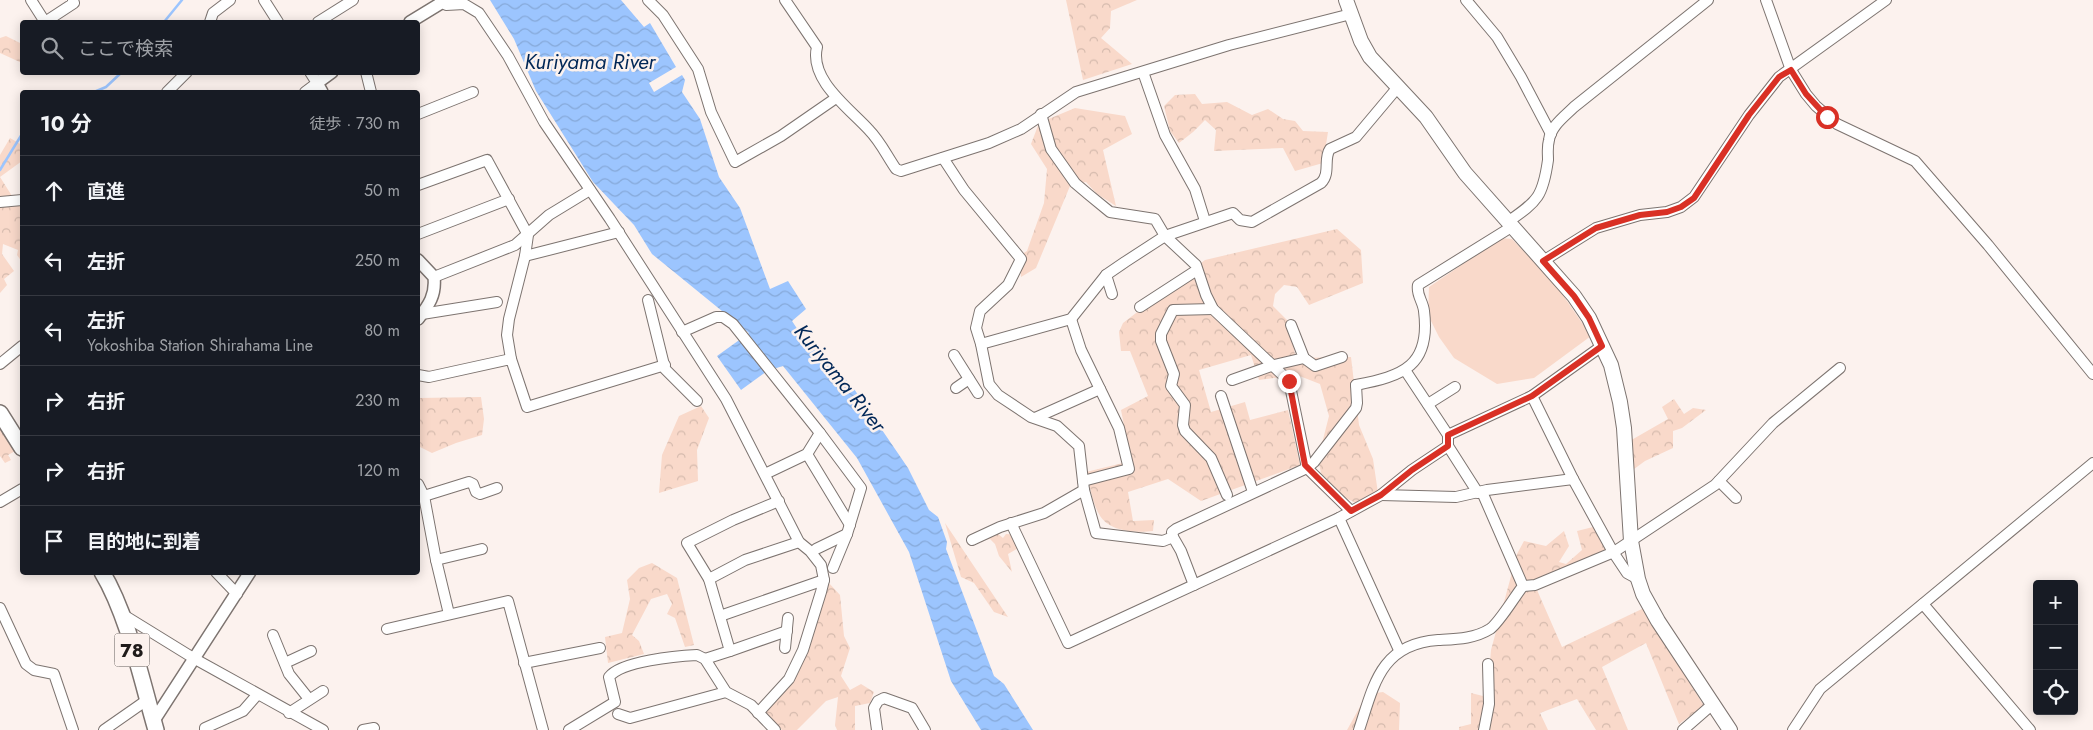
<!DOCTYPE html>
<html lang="ja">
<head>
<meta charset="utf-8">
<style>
	:root { --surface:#171b24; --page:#242831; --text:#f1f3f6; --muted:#9ea1a6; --line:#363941 }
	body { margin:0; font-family:Jost,"Noto Sans JP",sans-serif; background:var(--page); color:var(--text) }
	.controls { position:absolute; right:15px; bottom:15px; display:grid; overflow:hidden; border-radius:5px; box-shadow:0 2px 12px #0003 }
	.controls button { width:45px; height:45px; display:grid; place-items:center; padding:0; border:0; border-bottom:1px solid var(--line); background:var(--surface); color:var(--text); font:25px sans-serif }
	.stop { position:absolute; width:15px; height:15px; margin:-11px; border:4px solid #d93025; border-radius:50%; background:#fff }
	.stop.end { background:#d93025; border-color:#fff; box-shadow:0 1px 5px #0008 }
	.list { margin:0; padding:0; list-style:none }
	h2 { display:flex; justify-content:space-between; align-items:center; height:65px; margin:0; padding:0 20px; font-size:21px }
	h2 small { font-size:16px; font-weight:400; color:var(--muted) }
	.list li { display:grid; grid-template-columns:32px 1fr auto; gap:15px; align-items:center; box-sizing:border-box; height:70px; padding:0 20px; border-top:1px solid var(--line) }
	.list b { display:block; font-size:19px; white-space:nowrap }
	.list p { margin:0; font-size:16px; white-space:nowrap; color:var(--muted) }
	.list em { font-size:16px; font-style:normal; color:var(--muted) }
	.icon { flex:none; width:28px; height:28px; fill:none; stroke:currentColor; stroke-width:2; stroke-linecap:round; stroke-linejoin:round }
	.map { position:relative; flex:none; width:2093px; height:730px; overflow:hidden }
	.search { position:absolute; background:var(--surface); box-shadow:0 2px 12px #0003; left:20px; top:20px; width:400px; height:55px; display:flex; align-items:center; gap:12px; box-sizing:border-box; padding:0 18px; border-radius:5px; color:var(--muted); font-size:19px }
	.panel { position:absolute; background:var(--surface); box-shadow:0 2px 12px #0003; left:20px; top:90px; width:400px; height:485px; border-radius:5px }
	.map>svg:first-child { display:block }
	.forest { fill:url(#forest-crowns) }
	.pitch { fill:#f9d9ca }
	.water { fill:url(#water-waves) }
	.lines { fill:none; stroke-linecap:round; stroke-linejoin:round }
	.stream { stroke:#9cc5fe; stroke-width:2.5 }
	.minor-casing { stroke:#7d7470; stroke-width:12 }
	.tertiary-casing { stroke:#7d7470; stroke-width:14 }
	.secondary-casing { stroke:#7d7470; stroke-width:16 }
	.primary-casing { stroke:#7d7470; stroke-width:18 }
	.minor { stroke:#fff; stroke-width:10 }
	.tertiary { stroke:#fff; stroke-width:11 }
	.secondary { stroke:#fff; stroke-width:14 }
	.primary { stroke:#fff; stroke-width:15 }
	.route { stroke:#d93025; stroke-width:6 }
	.labels { text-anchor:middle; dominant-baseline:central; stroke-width:5; stroke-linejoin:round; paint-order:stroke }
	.shield { fill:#fcf2ee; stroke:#615c5a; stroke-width:1 }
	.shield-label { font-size:19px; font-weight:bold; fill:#1f1b1a }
	.water-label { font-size:21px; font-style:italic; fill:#012757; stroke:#fcf2ee }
</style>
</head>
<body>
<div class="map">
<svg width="2093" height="730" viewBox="0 0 2093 730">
	<defs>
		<pattern id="forest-crowns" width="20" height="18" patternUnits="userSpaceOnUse" patternTransform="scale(1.25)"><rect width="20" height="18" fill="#f9d9ca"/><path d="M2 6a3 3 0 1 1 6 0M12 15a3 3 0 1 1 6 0" fill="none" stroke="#d5baad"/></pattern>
		<pattern id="water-waves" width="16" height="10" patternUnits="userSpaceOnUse" patternTransform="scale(1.25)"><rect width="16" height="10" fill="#9cc5fe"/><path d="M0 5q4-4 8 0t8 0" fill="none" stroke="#86a9d9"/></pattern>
	</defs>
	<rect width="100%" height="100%" fill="#fcf2ee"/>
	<g class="forest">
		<polygon points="1066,0 1137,0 1111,11 1110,28 1101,38 1132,64 1083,80"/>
		<polygon points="6,36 22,44 22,63 0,53 0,38"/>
		<polygon points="1195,94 1202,104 1227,102 1252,115 1268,109 1283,119 1295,121 1303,131 1328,132 1323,163 1295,171 1283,148 1214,151 1216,130 1205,120 1193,132 1179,143 1170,131 1164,106 1175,95"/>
		<polygon points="1075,108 1125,116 1132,134 1103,150 1116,206 1097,194 1086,182 1070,186 1036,268 1021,277 1019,256 1027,251 1044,203 1047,169 1031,144 1039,123"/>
		<polygon points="10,138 22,145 22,161 0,177 12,196 22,202 22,262 17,255 18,250 3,244 2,254 14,271 4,279 7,285 0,293 0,155"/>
		<path d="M1337,229L1361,250L1363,283L1309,305L1297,287L1284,285L1275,294L1273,306L1287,320L1296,358L1351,357L1359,425L1373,459L1378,493L1356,503L1337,494L1321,473L1318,459L1329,416L1320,384L1297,375L1259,380L1251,355L1199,370L1211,412L1245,402L1250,420L1288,410L1300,465L1201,501L1168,479L1128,492L1133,521L1154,520L1153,531C1136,533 1108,532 1099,514C1092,502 1090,485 1086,472L1131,461L1121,410L1148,396L1130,351H1121L1119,332L1123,323L1205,260Z"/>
		<polygon points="481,397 484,419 482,435 456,443 432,453 418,446 418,398"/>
		<polygon points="1674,399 1684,414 1693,408 1706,410 1682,428 1673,431 1673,448 1645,461 1630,472 1628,442 1668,419 1662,407"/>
		<polygon points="701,406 709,418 697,450 698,481 659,493 662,455 679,416"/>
		<polygon points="0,429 17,450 8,455 11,460 5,463 0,456"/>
		<polygon points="945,523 1008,617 994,612 974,583 961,577"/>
		<polygon points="1593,527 1607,553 1548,576 1550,584 1537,590 1562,647 1644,608 1704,706 1679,724 1646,643 1602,667 1628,730 1596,730 1577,699 1540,713 1548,730 1459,730 1459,727 1471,724 1471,693 1487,697 1491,650 1517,554 1524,541 1546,546 1564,531 1569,546 1559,562 1566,564 1582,550 1577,531"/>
		<polygon points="991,528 1003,538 1006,534 1018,535 1020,547 1008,554 1012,572 999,556 995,544 990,539 980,541"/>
		<polygon points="652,563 677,578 694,645 685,647 675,618 667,614 672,604 667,594 651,599 632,635 639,641 644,654 608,663 605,637 622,633 630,599 627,580 639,568"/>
		<polygon points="828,582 840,595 844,636 850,648 841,676 850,690 861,684 874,692 870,703 855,706 855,730 837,730 835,725 838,697 826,701 797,730 782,730 764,712 793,678"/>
		<polygon points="1383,692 1400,703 1399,730 1347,730 1367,694"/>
	</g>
	<polygon class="pitch" points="1501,238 1512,239 1556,285 1591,336 1534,378 1497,384 1454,358 1439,337 1428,315 1429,287"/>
	<polygon class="water" points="490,0 621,0 644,27 650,23 676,67 649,83 654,92 682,75 685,80 682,92 700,119 719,177 740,208 770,289 788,281 806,309 792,321 806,342 813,345 852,386 908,468 929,510 938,517 947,542 946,549 994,676 1004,684 1033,730 981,730 951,681 909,552 857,458 783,366 767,371 741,390 717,356 749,333 652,254 634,225 593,182 536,91 514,39"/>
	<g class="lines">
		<g class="stream">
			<polyline points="164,22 182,0"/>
			<polyline points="94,92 106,87 122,72"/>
			<polyline points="0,170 22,134"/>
		</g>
		<defs>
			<g id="minor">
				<polyline points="31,0 45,22 74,3 73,0"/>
				<polyline points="264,0 278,22"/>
				<polyline points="440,0 446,5 464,4 479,13 508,56 544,122 610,219 726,399 799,542 810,551 821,565 824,580 821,592 803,650 789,679 758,713"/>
				<polyline points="648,0 663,15 698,69 711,112 735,162 781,136 836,98"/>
				<path d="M785,0L817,47C809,80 849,108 869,130C880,141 887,156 896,169L901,171L989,143L1021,129L1076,92L1229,45L1351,14"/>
				<polyline points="1466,0 1497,37 1521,77 1551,134"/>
				<polyline points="1766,0 1791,70 1806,94 1816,106 1837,124 1915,161 1988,245 2093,374"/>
				<polyline points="210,22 213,13 230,0"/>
				<polyline points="318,22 353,0"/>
				<polyline points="366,72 371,92"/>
				<polyline points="1143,72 1165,135 1195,189 1205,221"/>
				<polyline points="167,92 187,72"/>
				<polyline points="305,92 317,83 310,72"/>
				<polyline points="418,114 473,92"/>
				<polyline points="1041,114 1051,149 1075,183 1088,194 1110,212 1155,219 1165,236 1196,265 1206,295 1213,309 1289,381 1307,468 1314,462 1356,408 1357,403 1356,385"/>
				<polyline points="943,158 964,190 1021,259 1008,285 980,311 976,328 981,344 989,384 998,395 1031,417 1057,426 1079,446 1084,490 1096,533 1163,541 1173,537 1181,551 1194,585"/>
				<polyline points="418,185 487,160 528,235 525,256 509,319 507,335 511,359"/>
				<polyline points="0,202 22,200"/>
				<path d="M1509,221C1538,201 1543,196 1548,160C1548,153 1547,147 1549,140C1551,126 1564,117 1574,107L1708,0"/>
				<polyline points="418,234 509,199"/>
				<polyline points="525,256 619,232"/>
				<polyline points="1543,261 1596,228 1640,215 1667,212 1681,207 1694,197 1749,115 1779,77 1886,0"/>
				<polyline points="1106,275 1112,294"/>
				<polyline points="434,277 515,245 549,215 590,190"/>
				<polyline points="648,300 665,369 697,401"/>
				<polyline points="1140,307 1197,270"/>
				<polyline points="1213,309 1173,310 1161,334 1161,341 1174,374 1171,386 1185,405 1183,425 1185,431 1211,458 1227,495"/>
				<polyline points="422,314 497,302"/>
				<polyline points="1071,319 1081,350 1119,428 1129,469 1083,481"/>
				<polyline points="1291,325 1304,358 1315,366 1342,357"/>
				<polyline points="682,332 716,317 723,317 733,324 820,433 861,488 847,534 833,568"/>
				<path d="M981,344L1071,319L1106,275L1125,262L1165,236L1233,213L1240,220L1252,222L1321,183C1331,173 1323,159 1330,149L1356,137L1398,87"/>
				<polyline points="954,355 978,393"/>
				<polyline points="0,364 22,346"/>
				<polyline points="1405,370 1448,435"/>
				<polyline points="418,375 429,377 511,359 527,407 665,365"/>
				<polyline points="1232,380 1274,365 1304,358"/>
				<path d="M1356,385C1403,376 1431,366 1424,311C1423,301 1416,295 1418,285L1513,226"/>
				<polyline points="956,388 969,379"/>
				<polyline points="1221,396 1253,492"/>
				<polyline points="1532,396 1573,479 1613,552 1627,573 1638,579"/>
				<polyline points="1428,404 1455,387"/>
				<polyline points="1035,418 1100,389"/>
				<polyline points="807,454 850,525"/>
				<polyline points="765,474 807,454 820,433"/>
				<polyline points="1719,481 1736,498"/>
				<polyline points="418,484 424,496 436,560 449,614"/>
				<polyline points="1478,493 1448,446 1448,435 1532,396 1602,346"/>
				<polyline points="1381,495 1456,497 1487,490 1573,479"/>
				<polyline points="424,496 469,482 473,484 476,492 480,494 497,488"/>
				<polyline points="0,502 22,489"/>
				<polyline points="1339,518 1399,650"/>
				<polyline points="1011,523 1068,643 1339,518 1381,495 1412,470 1448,446"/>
				<polyline points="1173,537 1172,532 1176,529 1307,468 1351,511"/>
				<polyline points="972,540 1000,527 1044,513 1084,490"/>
				<polyline points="816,549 847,534"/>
				<polyline points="436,560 482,549"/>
				<polyline points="216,572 237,594"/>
				<polyline points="709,579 745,560 799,542"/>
				<polyline points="1523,586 1535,585 1614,552 1715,485 1773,423 1840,368"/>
				<polyline points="1923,604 2030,730"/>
				<polyline points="0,608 26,664 34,670 54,674 73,730"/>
				<polyline points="122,614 195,659 323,730"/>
				<polyline points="720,616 824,580"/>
				<polyline points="387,629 508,601 543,730"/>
				<polyline points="273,635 289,674 309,699"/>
				<polyline points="785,648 788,618"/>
				<polyline points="730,651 787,631"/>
				<polyline points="705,659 730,651 709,579 687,543 733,520 779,501"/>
				<polyline points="285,663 311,651"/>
				<polyline points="524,663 600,648"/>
				<polyline points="289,713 323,691"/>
				<polyline points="618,714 630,718 726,692"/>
				<polyline points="104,730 147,700"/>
				<polyline points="205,730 205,728 243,711 257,695"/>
				<polyline points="363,730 374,728"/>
				<path d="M569,730L615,702L609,677C621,661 677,656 697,655L705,659L726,692L751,705L775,730"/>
				<polyline points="877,730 874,708 878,701 884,698 912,708 925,730"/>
				<path d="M1359,730C1374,684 1381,644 1438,640C1456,639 1474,639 1490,629C1499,623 1515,596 1523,586L1482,492"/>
				<polyline points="1484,730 1489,704 1488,664"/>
				<polyline points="1683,730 1714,703"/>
				<polyline points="1793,730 1820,689 2093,463"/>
			</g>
			<g id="tertiary">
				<polyline points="410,22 446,0"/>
				<polyline points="322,92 317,83 332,72"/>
				<path d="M418,260L434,277C436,295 429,305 418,319"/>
				<polyline points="153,722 250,572"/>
			</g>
			<polyline id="secondary" points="1346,0 1361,41 1370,57 1426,117 1465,173 1574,296 1589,318 1611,365 1620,402 1624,428 1631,541 1638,579 1643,594 1658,621 1730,730"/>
			<g id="primary">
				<polyline points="0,413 22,448"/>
				<path d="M102,572C128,615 142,682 156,730"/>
			</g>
		</defs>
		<use href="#minor" class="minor-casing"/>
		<use href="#tertiary" class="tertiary-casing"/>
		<use href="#secondary" class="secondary-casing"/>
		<use href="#primary" class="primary-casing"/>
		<use href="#minor" class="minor"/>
		<use href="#tertiary" class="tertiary"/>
		<use href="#secondary" class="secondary"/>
		<use href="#primary" class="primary"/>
	</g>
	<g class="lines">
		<polyline class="route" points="1289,381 1305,465 1351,511 1381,495 1412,470 1448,446 1448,435 1532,396 1602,346 1589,318 1574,296 1543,261 1596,228 1640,215 1667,212 1681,207 1694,198 1749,115 1779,77 1791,70 1806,94 1827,117"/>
	</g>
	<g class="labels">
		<rect class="shield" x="114.5" y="633.5" width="35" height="33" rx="4"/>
		<g class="shield-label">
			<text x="132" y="650">78</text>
		</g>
		<g class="water-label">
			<text x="590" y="62">Kuriyama River</text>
			<text transform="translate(840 378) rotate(51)">Kuriyama River</text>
		</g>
	</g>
</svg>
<div class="controls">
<button>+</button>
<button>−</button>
<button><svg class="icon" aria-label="locate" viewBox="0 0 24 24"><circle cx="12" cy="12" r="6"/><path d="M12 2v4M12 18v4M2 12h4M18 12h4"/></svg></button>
</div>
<div class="stop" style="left:1827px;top:117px"></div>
<div class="stop end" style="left:1289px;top:381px"></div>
<div class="search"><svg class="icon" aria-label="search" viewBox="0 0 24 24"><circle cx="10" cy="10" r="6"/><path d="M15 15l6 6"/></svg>ここで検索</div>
<section class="panel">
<h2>10 分<small>徒歩 · 730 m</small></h2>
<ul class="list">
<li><svg class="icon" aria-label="ahead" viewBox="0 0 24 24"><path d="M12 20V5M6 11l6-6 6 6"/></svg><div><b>直進</b></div><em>50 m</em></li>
<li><svg class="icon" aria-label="left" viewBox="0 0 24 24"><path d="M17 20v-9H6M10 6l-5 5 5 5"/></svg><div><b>左折</b></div><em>250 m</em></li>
<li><svg class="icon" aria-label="left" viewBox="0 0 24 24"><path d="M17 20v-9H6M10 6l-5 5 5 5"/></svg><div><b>左折</b><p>Yokoshiba Station Shirahama Line</p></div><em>80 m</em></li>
<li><svg class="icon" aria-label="right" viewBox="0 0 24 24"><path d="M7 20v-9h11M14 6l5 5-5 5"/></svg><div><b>右折</b></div><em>230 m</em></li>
<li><svg class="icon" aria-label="right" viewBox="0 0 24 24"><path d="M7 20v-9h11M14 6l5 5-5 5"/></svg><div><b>右折</b></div><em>120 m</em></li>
<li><svg class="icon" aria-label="arrive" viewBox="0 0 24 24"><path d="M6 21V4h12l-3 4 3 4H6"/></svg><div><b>目的地に到着</b></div></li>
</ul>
</section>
</div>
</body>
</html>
